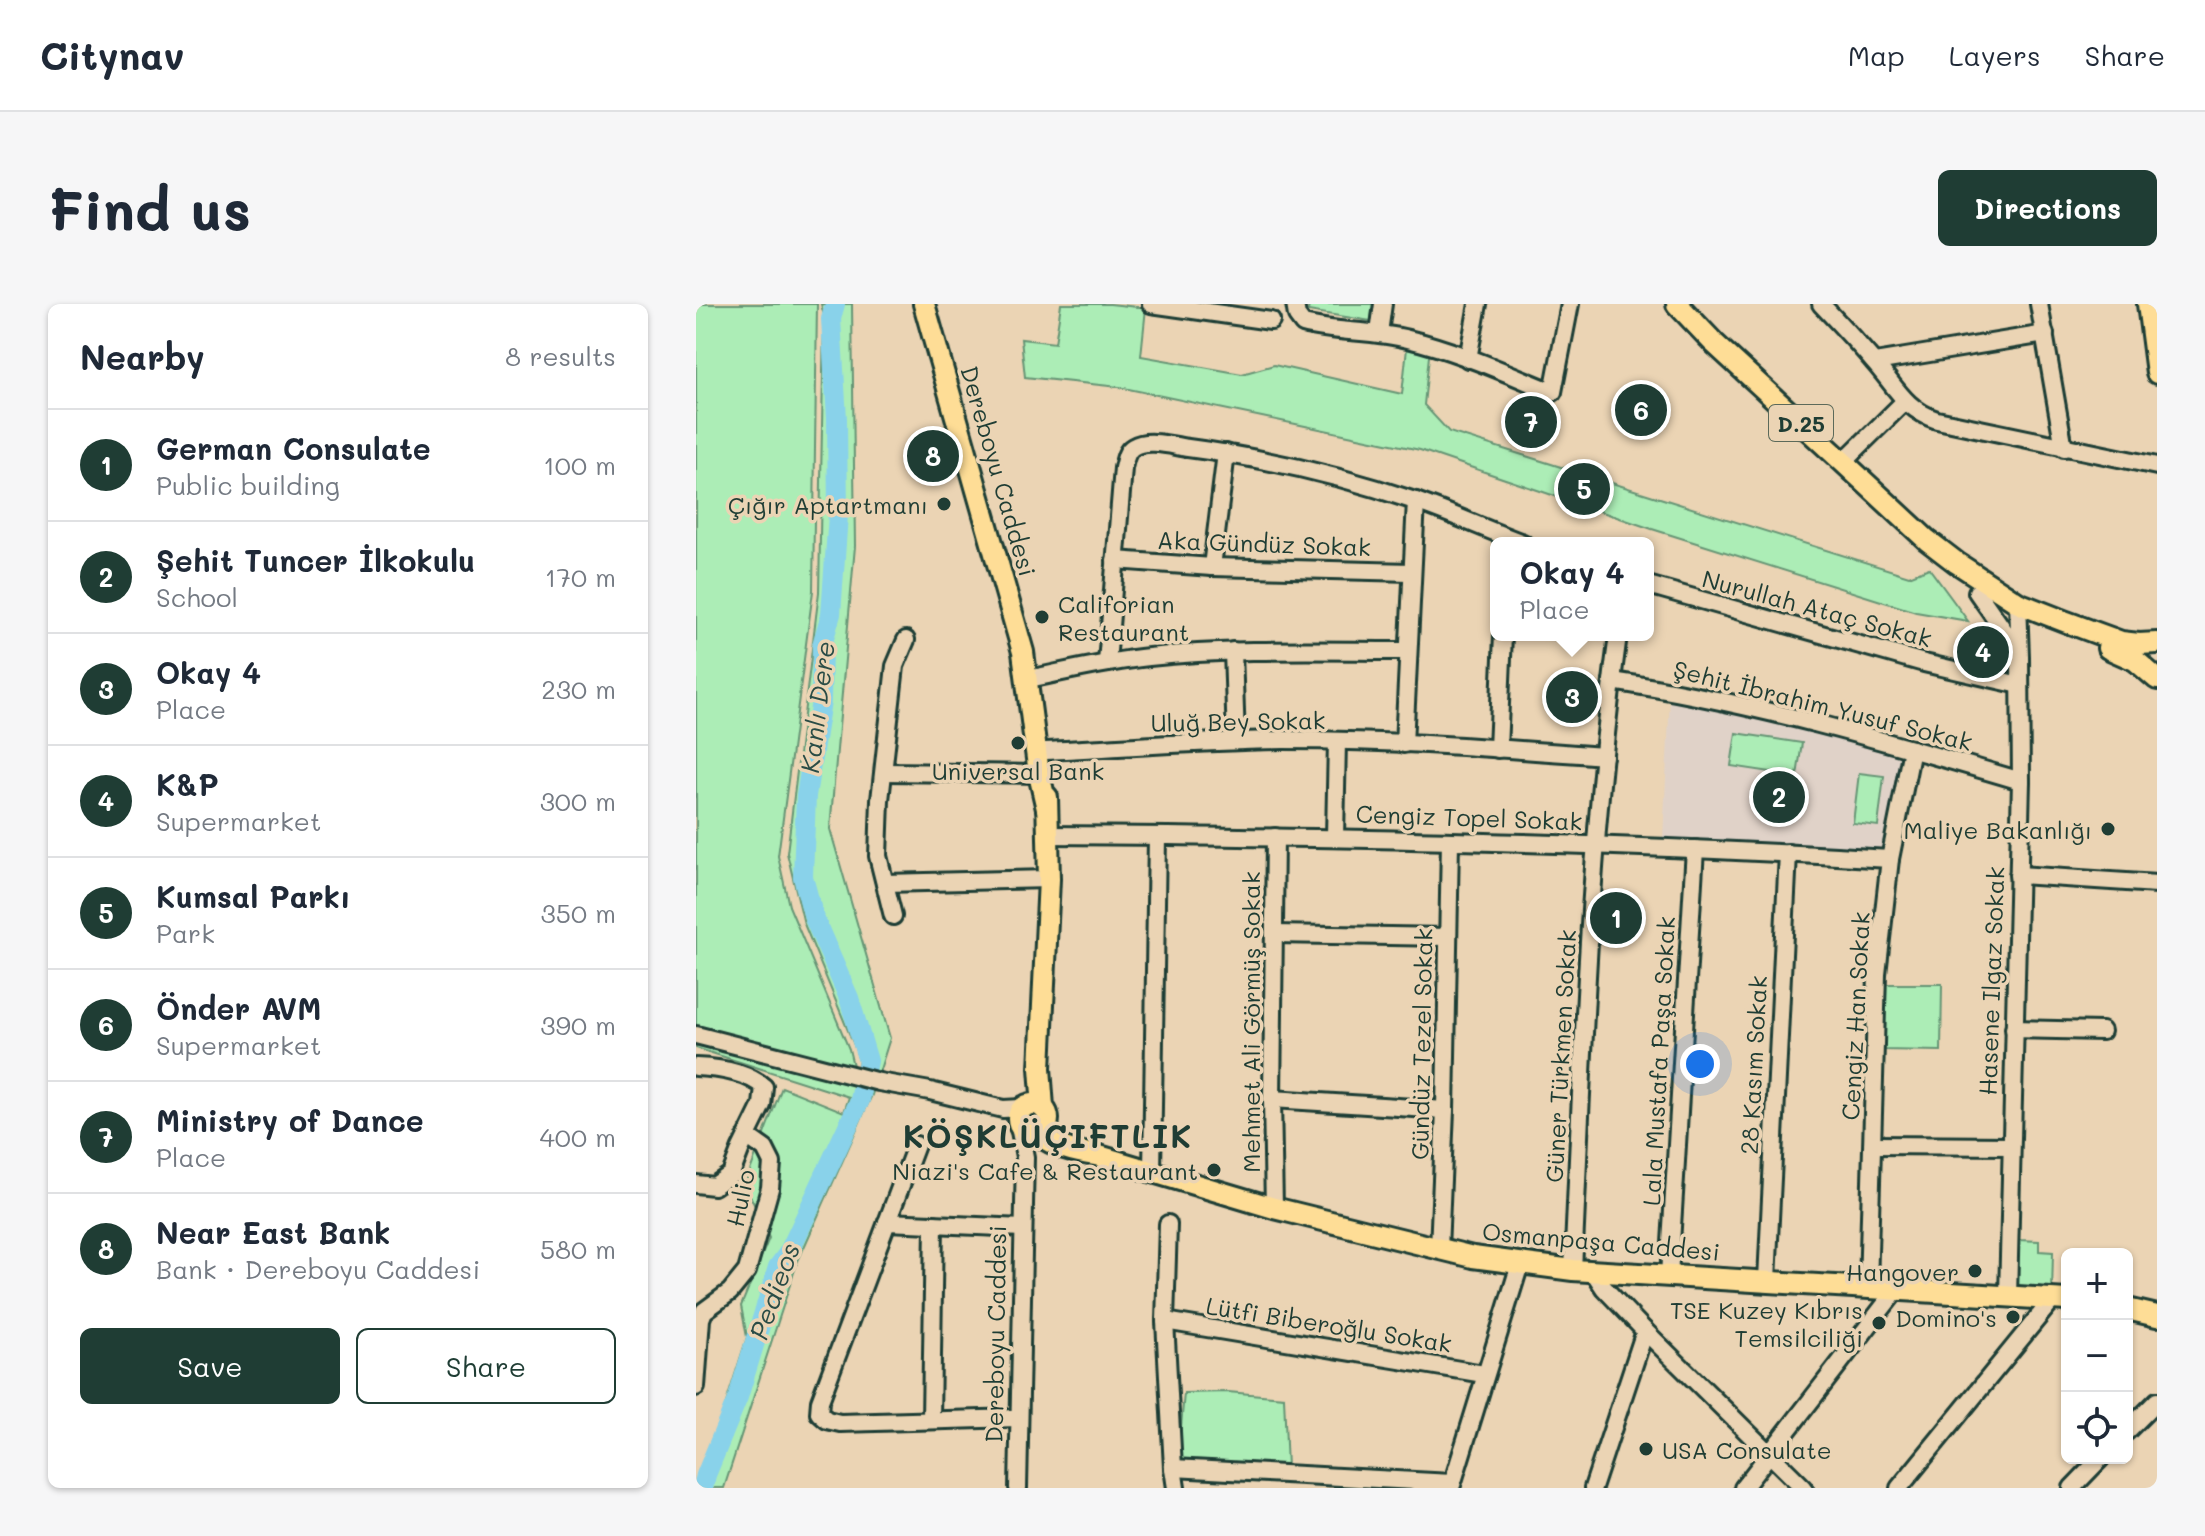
<!DOCTYPE html>
<html lang="en">
<head>
<meta charset="utf-8">
<style>
	:root { --surface:#fff; --page:#f6f6f7; --text:#1f2937; --muted:#747a83; --line:#e0e1e3; --accent:#1f3d34 }
	body { margin:0; font-family:Mali,sans-serif; background:var(--page); color:var(--text) }
	.controls { position:absolute; right:24px; bottom:24px; display:grid; overflow:hidden; border-radius:12px; box-shadow:0 2px 6px #0004 }
	.controls button { width:72px; height:72px; display:grid; place-items:center; padding:0; border:0; border-bottom:2px solid var(--line); background:var(--surface); color:var(--text); font:40px sans-serif }
	.you { position:absolute; left:1004px; top:760px; width:28px; height:28px; margin:-20px; border:6px solid #fff; border-radius:50%; background:#1a73e8; box-shadow:0 0 0 12px #1a73e833 }
	.badge { display:grid; place-items:center; width:52px; height:52px; border-radius:50%; background:var(--accent); color:#fff; font-size:26px; font-weight:700 }
	.pin { position:absolute; translate:-50% -50%; border:4px solid #fff; box-shadow:0 2px 8px #0006 }
	.popup { position:absolute; left:794px; top:233px; width:164px; height:104px; box-sizing:border-box; display:grid; place-content:center; border-radius:12px; background:var(--surface); filter:drop-shadow(0 2px 6px #0005); font-size:26px; white-space:nowrap; color:var(--muted) }
	.popup b { font-size:30px; color:var(--text) }
	.popup::after { content:''; position:absolute; left:50%; top:100%; margin-left:-16px; border:16px solid transparent; border-top-color:var(--surface) }
	.list { margin:0; padding:0; list-style:none }
	h2 { display:flex; justify-content:space-between; align-items:center; height:104px; margin:0; padding:0 32px; font-size:34px }
	h2 small { font-size:26px; font-weight:400; color:var(--muted) }
	.list li { display:grid; grid-template-columns:52px 1fr auto; gap:24px; align-items:center; box-sizing:border-box; height:112px; padding:0 32px; border-top:2px solid var(--line) }
	.list b { display:block; font-size:30px; white-space:nowrap }
	.list p { margin:0; font-size:26px; white-space:nowrap; color:var(--muted) }
	.list em { font-size:26px; font-style:normal; color:var(--muted) }
	.actions { display:flex; gap:16px; padding:24px 32px }
	.actions a { flex:1; padding:18px 0; border:2px solid var(--accent); border-radius:12px; text-align:center; font-size:28px; color:var(--accent) }
	.actions .main { background:var(--accent); color:#fff }
	.icon { flex:none; width:44px; height:44px; fill:none; stroke:currentColor; stroke-width:2; stroke-linecap:round; stroke-linejoin:round }
	.map { position:relative; flex:none; width:1461px; height:1184px; overflow:hidden; border-radius:12px }
	header { display:flex; align-items:center; gap:48px; box-sizing:border-box; height:112px; padding:0 40px; background:var(--surface); border-bottom:2px solid var(--line) }
	header strong { font-size:38px }
	nav { display:flex; gap:44px; margin-inline-start:auto; font-size:28px }
	.intro { display:flex; align-items:center; justify-content:space-between; box-sizing:border-box; height:192px; padding:0 48px }
	h1 { margin:0; font-size:56px }
	.button { padding:20px 36px; border-radius:12px; background:var(--accent); color:#fff; font-size:28px; font-weight:700 }
	main { display:flex; gap:48px; padding:0 48px }
	aside { flex:1; background:var(--surface); border-radius:12px; box-shadow:0 2px 6px #0004 }
	.map>svg:first-child { display:block }
	.built { fill:#e0d2c8 }
	.green { fill:#acedb6; stroke:#669575; stroke-width:2 }
	.lines { fill:none; stroke-linecap:round; stroke-linejoin:round }
	.river { stroke:#89d2ea; stroke-width:20 }
	.minor-casing { stroke:#1f3d34; stroke-width:22 }
	.major-casing { stroke:#1f3d34; stroke-width:26 }
	.minor { stroke:#ebd4b4; stroke-width:16 }
	.major { stroke:#fedd96; stroke-width:20 }
	.poi-dot { fill:#1f3d34; stroke:#ebd4b4; stroke-width:3 }
	.labels { text-anchor:middle; dominant-baseline:central; stroke-width:7; stroke-linejoin:round; paint-order:stroke }
	.shield { fill:#ebd4b4; stroke:#5c6a5a; stroke-width:2 }
	.shield-label { font-size:22px; font-weight:bold; fill:#1f3d34 }
	.street-label { font-size:24px; fill:#1f3d34; stroke:#ebd4b4 }
	.poi-label { font-size:24px; fill:#1f3d34; stroke:#ebd4b4; text-anchor:end }
	.water-label { font-size:26px; font-style:italic; fill:#2a4c46; stroke:#ebd4b4 }
	.district-label { font-size:32px; font-weight:bold; letter-spacing:2px; fill:#1f3d34; stroke:#ebd4b4 }
</style>
</head>
<body>
<header>
<strong>Citynav</strong>
<nav><a>Map</a><a>Layers</a><a>Share</a></nav>
</header>
<div class="intro"><h1>Find us</h1><a class="button">Directions</a></div>
<main>
<aside>
<h2>Nearby<small>8 results</small></h2>
<ul class="list">
<li><span class="badge">1</span><div><b>German Consulate</b><p>Public building</p></div><em>100 m</em></li>
<li><span class="badge">2</span><div><b>Şehit Tuncer İlkokulu</b><p>School</p></div><em>170 m</em></li>
<li><span class="badge">3</span><div><b>Okay 4</b><p>Place</p></div><em>230 m</em></li>
<li><span class="badge">4</span><div><b>K&amp;P</b><p>Supermarket</p></div><em>300 m</em></li>
<li><span class="badge">5</span><div><b>Kumsal Parkı</b><p>Park</p></div><em>350 m</em></li>
<li><span class="badge">6</span><div><b>Önder AVM</b><p>Supermarket</p></div><em>390 m</em></li>
<li><span class="badge">7</span><div><b>Ministry of Dance</b><p>Place</p></div><em>400 m</em></li>
<li><span class="badge">8</span><div><b>Near East Bank</b><p>Bank · Dereboyu Caddesi</p></div><em>580 m</em></li>
</ul>
<div class="actions"><a class="main">Save</a><a>Share</a></div>
</aside>
<div class="map">
<svg width="1461" height="1184" viewBox="0 0 1461 1184">
	<rect width="100%" height="100%" fill="#ebd4b4"/>
	<filter id="ink" filterUnits="userSpaceOnUse"><feTurbulence type="fractalNoise" baseFrequency=".0125" numOctaves="2"/><feDisplacementMap in="SourceGraphic" scale="16" xChannelSelector="R" yChannelSelector="G"/><feConvolveMatrix kernelMatrix="1 2 1 2 8 2 1 2 1" color-interpolation-filters="sRGB"/></filter>
	<g filter="url(#ink)">
		<polygon class="built" points="974,394 1081,417 1204,450 1188,546 967,535"/>
		<g class="green">
			<polygon points="0,0 121,0 117,287 82,552 93,602 153,745 159,770 163,757 158,741 108,620 91,549 123,288 128,12 125,0 156,0 159,242 134,525 194,734 176,791 101,959 28,1184 3,1184 51,1033 45,1002 73,934 49,880 86,783 148,808 153,793 0,744"/>
			<polygon points="365,0 414,0 450,4 445,52 546,70 578,61 706,90 712,35 734,42 728,101 753,128 1213,272 1233,264 1272,317 1220,308 956,225 724,146 423,83 329,73 325,35 359,39"/>
			<polygon points="613,0 677,0 675,17 612,7"/>
			<polygon points="1040,429 1106,439 1101,472 1035,462"/>
			<polygon points="1163,469 1188,472 1182,522 1157,519"/>
			<polygon points="1185,680 1246,680 1245,747 1184,746"/>
			<polygon points="1318,895 1324,895 1323,936 1343,937 1343,947 1357,948 1356,991 1331,990 1316,974"/>
			<polygon points="532,1088 588,1093 591,1164 482,1157 488,1089"/>
		</g>
		<g class="lines">
			<polyline class="river" points="7,1184 10,1171 42,1093 82,963 93,948 164,796 172,757 153,694 118,614 107,573 110,492 125,397 126,341 135,310 142,211 141,115 135,15 139,0"/>
			<defs>
				<g id="minor">
					<polyline points="455,0 575,17"/>
					<path d="M599,0L601,12L607,20C641,29 677,26 712,35C762,47 810,69 857,88L874,0"/>
					<path d="M1125,0C1143,19 1160,37 1177,57C1199,81 1208,105 1241,116L1461,162"/>
					<polyline points="1343,0 1368,144"/>
					<polyline points="683,29 687,0"/>
					<polyline points="772,55 782,0"/>
					<polyline points="1179,58 1349,30"/>
					<polyline points="1147,158 1209,97"/>
					<polyline points="419,256 516,263 715,268"/>
					<polyline points="516,263 530,149"/>
					<polyline points="952,281 1228,359 1324,381"/>
					<polyline points="1281,288 1309,328 1320,354"/>
					<polyline points="537,347 540,437"/>
					<path d="M411,359L427,164C429,156 430,147 437,143C452,134 477,142 492,144C568,154 646,172 719,197C755,209 791,226 827,239"/>
					<path d="M337,374C376,366 414,357 453,353C539,344 626,347 712,347"/>
					<path d="M916,377C1055,398 1190,437 1325,477"/>
					<polyline points="708,440 720,197"/>
					<polyline points="802,445 807,331"/>
					<path d="M350,447C429,443 508,437 587,436C694,436 801,444 908,452"/>
					<polyline points="188,468 343,470"/>
					<path d="M351,531C632,533 913,538 1194,555"/>
					<polyline points="639,533 641,437"/>
					<polyline points="1322,571 1461,580"/>
					<polyline points="189,579 353,575"/>
					<polyline points="197,612 182,552 184,496 199,362 210,336"/>
					<polyline points="578,630 752,633"/>
					<polyline points="1318,725 1406,727"/>
					<polyline points="0,731 183,778 234,787 307,805 326,804"/>
					<path d="M0,763C23,764 51,768 68,783L66,801L45,844L35,870L18,882L0,880"/>
					<polyline points="576,795 749,806"/>
					<polyline points="220,841 124,1097 123,1109 131,1116 144,1119 322,1114"/>
					<polyline points="1178,841 1315,842"/>
					<polyline points="456,869 461,532"/>
					<polyline points="578,904 576,795 579,533"/>
					<polyline points="191,918 327,924"/>
					<polyline points="472,920 469,1017 477,1164 480,1184"/>
					<polyline points="743,945 749,806 754,537"/>
					<path d="M877,966C887,754 893,541 922,331"/>
					<polyline points="897,967 908,984 949,1027 1108,1184"/>
					<polyline points="973,972 999,545"/>
					<polyline points="1071,976 1092,549"/>
					<polyline points="1172,983 1181,670 1194,555 1216,445"/>
					<polyline points="1312,992 1325,477 1324,353 1322,299"/>
					<polyline points="469,1017 788,1070"/>
					<polyline points="0,1083 5,1015 8,1007 34,988 51,967 74,884 76,859 69,845 52,833"/>
					<polyline points="235,1116 238,920"/>
					<polyline points="1431,1127 1461,1097"/>
					<polyline points="477,1164 756,1179"/>
					<polyline points="322,1184 329,853 323,822"/>
					<polyline points="755,1184 824,960"/>
					<polyline points="897,1184 949,1027"/>
					<polyline points="1047,1184 1201,985"/>
					<polyline points="1203,1184 1357,995"/>
					<polyline points="1376,1184 1405,1154"/>
				</g>
				<g id="major">
					<polyline points="228,0 327,348 343,470 351,505"/>
					<polyline points="981,0 1018,39 1147,158 1231,236 1261,259 1322,299 1368,317 1425,338 1443,340 1461,339"/>
					<polyline points="1452,0 1461,69"/>
					<polyline points="1412,344 1439,356 1461,375"/>
					<circle cx="337" cy="815" r="15"/>
					<polyline points="347,803 344,764 353,575 351,493"/>
					<path d="M341,830C359,843 378,848 400,851L578,904L777,953L877,966L1371,996"/>
					<polyline points="1431,1005 1461,1012"/>
				</g>
			</defs>
			<use href="#minor" class="minor-casing"/>
			<use href="#major" class="major-casing"/>
			<use href="#minor" class="minor"/>
			<use href="#major" class="major"/>
		</g>
	</g>
	<g class="poi-dot">
		<circle cx="248" cy="200" r="8"/>
		<circle cx="346" cy="313" r="8"/>
		<circle cx="322" cy="439" r="8"/>
		<circle cx="1412" cy="525" r="8"/>
		<circle cx="518" cy="866" r="8"/>
		<circle cx="1279" cy="967" r="8"/>
		<circle cx="1317" cy="1013" r="8"/>
		<circle cx="1183" cy="1019" r="8"/>
		<circle cx="950" cy="1145" r="8"/>
	</g>
	<g class="labels">
		<rect class="shield" x="1073" y="101" width="64" height="36" rx="6"/>
		<g class="shield-label">
			<text x="1105" y="119">D.25</text>
		</g>
		<g class="street-label">
			<text transform="translate(303 167) rotate(74)">Dereboyu Caddesi</text>
			<text transform="translate(568 239) rotate(2)">Aka Gündüz Sokak</text>
			<text transform="translate(1121 304) rotate(15)">Nurullah Ataç Sokak</text>
			<text transform="translate(1127 401) rotate(14)">Şehit İbrahim Yusuf Sokak</text>
			<text transform="translate(542 417) rotate(-1)">Uluğ Bey Sokak</text>
			<text transform="translate(773 513) rotate(2)">Cengiz Topel Sokak</text>
			<text transform="translate(1295 677) rotate(-88)">Hasene Ilgaz Sokak</text>
			<text transform="translate(1159 712) rotate(-87)">Cengiz Han Sokak</text>
			<text transform="translate(554 718) rotate(-90)">Mehmet Ali Görmüş Sokak</text>
			<text transform="translate(725 740) rotate(-89)">Gündüz Tezel Sokak</text>
			<text transform="translate(864 752) rotate(-87)">Güner Türkmen Sokak</text>
			<text transform="translate(962 757) rotate(-87)">Lala Mustafa Paşa Sokak</text>
			<text transform="translate(1057 761) rotate(-87)">28 Kasım Sokak</text>
			<text transform="translate(44 894) rotate(-78)">Hulio</text>
			<text transform="translate(905 937) rotate(5)">Osmanpaşa Caddesi</text>
			<text transform="translate(633 1020) rotate(9)">Lütfi Biberoğlu Sokak</text>
			<text transform="translate(299 1030) rotate(-89)">Dereboyu Caddesi</text>
		</g>
		<g class="poi-label">
			<text x="232" y="200">Çığır Aptartmanı</text>
			<text x="362" y="299" text-anchor="start">Califorian<tspan x="362" dy="28">Restaurant</tspan></text>
			<text x="322" y="466" text-anchor="middle">Universal Bank</text>
			<text x="1396" y="525">Maliye Bakanlığı</text>
			<text x="502" y="866">Niazi's Cafe &amp; Restaurant</text>
			<text x="1263" y="967">Hangover</text>
			<text x="1167" y="1005">TSE Kuzey Kıbrıs<tspan x="1167" dy="28">Temsilciliği</tspan></text>
			<text x="1301" y="1013">Domino's</text>
			<text x="966" y="1145" text-anchor="start">USA Consulate</text>
		</g>
		<g class="water-label">
			<text transform="translate(121 403) rotate(-83)">Kanlı Dere</text>
			<text transform="translate(78 987) rotate(-70)">Pedieos</text>
		</g>
		<g class="district-label">
			<text x="352" y="831">KÖŞKLÜÇIFTLIK</text>
		</g>
	</g>
</svg>
<div class="controls">
<button>+</button>
<button>−</button>
<button><svg class="icon" aria-label="locate" viewBox="0 0 24 24"><circle cx="12" cy="12" r="6"/><path d="M12 2v4M12 18v4M2 12h4M18 12h4"/></svg></button>
</div>
<div class="you"></div>
<div class="pin badge" style="left:920px;top:614px">1</div>
<div class="pin badge" style="left:1083px;top:493px">2</div>
<div class="pin badge" style="left:876px;top:393px">3</div>
<div class="popup"><b>Okay 4</b>Place</div>
<div class="pin badge" style="left:1287px;top:348px">4</div>
<div class="pin badge" style="left:888px;top:185px">5</div>
<div class="pin badge" style="left:945px;top:106px">6</div>
<div class="pin badge" style="left:835px;top:118px">7</div>
<div class="pin badge" style="left:237px;top:152px">8</div>
</div>
</main>
</body>
</html>
